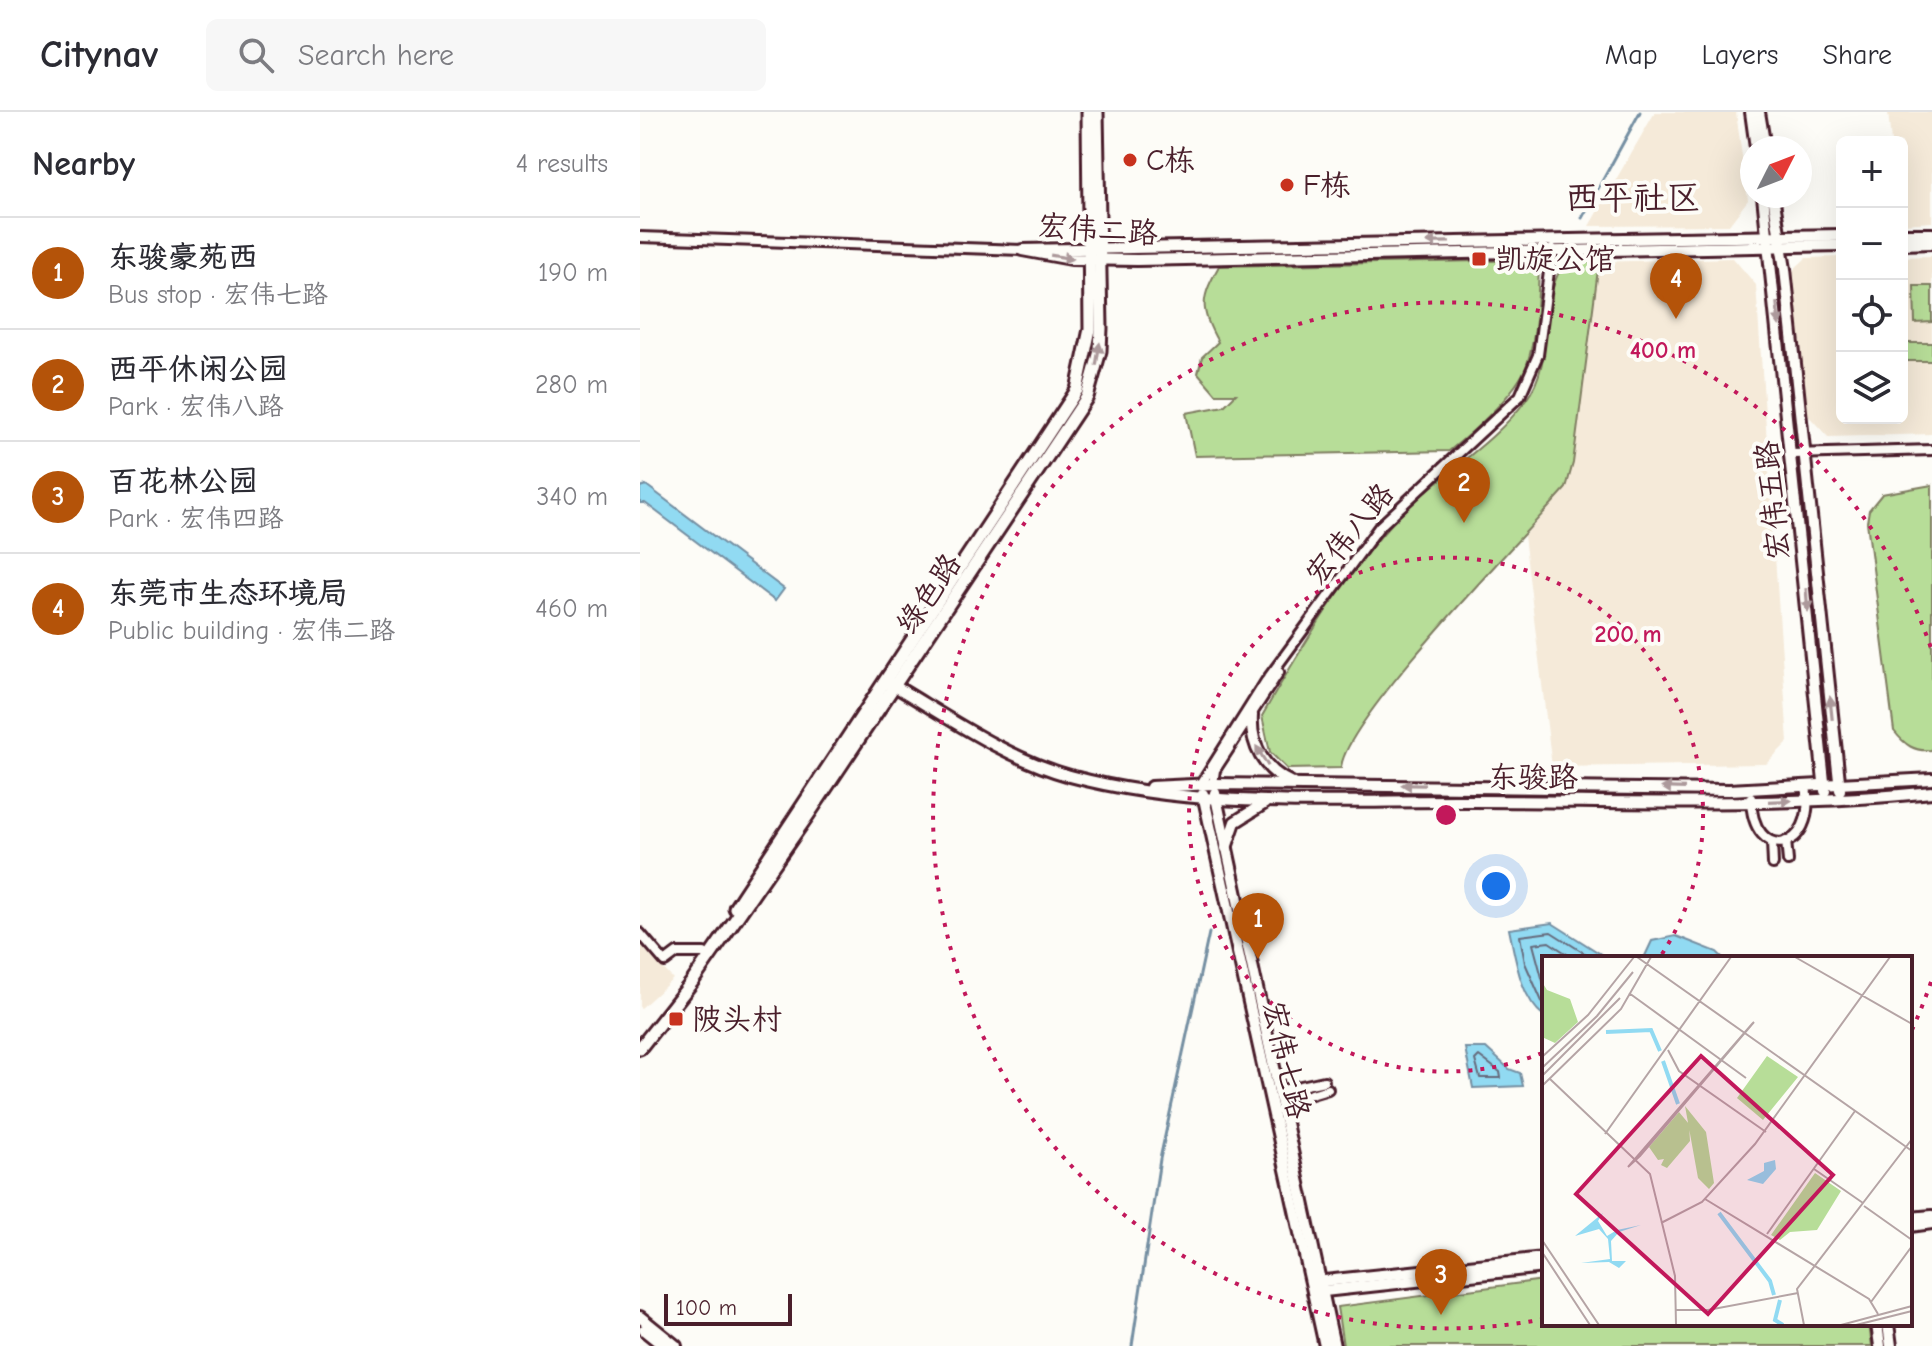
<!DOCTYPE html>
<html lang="en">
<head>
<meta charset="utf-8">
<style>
	:root { --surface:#fff; --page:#f7f7f7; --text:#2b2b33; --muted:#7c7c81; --line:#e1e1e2; --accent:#b45309 }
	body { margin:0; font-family:"Comic Neue","LXGW WenKai TC",sans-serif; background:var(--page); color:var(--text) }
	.controls { position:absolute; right:24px; top:24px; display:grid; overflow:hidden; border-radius:12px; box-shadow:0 8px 32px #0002 }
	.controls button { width:72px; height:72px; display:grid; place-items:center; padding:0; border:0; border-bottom:2px solid var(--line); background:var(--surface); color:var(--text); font:40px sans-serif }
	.compass { position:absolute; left:1100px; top:24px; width:72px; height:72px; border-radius:50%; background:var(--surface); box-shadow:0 8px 32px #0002; rotate:48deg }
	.scale { position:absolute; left:24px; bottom:20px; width:128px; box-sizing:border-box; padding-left:8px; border:4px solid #4a1f2b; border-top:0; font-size:22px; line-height:28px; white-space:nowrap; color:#4a1f2b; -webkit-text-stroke:6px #fdfcf7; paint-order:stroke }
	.you { position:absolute; left:856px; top:774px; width:28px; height:28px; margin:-20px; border:6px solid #fff; border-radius:50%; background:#1a73e8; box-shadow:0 0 0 12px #1a73e833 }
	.badge { display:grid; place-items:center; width:52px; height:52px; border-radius:50%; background:var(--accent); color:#fff; font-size:26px; font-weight:700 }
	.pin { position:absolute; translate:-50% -66px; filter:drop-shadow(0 2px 4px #0008) }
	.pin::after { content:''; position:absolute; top:42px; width:28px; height:24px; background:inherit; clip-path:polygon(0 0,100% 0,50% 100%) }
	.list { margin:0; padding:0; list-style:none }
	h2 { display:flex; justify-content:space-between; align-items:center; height:104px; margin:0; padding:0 32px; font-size:34px }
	h2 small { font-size:26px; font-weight:400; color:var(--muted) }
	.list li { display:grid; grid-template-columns:52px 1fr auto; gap:24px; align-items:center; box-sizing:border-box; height:112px; padding:0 32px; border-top:2px solid var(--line) }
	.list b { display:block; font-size:30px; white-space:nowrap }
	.list p { margin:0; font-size:26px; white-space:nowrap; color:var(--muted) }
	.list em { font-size:26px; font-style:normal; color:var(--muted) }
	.icon { flex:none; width:44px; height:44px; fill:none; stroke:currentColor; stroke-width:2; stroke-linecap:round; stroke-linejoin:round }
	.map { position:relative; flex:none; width:1292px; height:1234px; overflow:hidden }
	header { display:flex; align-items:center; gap:48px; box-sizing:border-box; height:112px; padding:0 40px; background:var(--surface); border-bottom:2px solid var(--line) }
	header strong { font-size:38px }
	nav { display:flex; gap:44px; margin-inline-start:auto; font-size:28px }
	.search { width:560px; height:72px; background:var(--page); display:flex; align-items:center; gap:20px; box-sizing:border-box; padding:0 28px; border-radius:12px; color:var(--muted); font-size:30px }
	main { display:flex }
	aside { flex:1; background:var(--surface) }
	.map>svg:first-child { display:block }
	.built { fill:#f5ead9 }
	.green { fill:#b7dd98; stroke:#807e62; stroke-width:2 }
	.water { fill:#91daf2; stroke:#758fa2; stroke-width:2 }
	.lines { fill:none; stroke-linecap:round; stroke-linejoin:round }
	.shore { stroke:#666a7b; stroke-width:2 }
	.stream { stroke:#758fa2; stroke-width:3 }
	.minor-casing { stroke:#4a1f2b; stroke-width:14 }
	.tertiary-casing { stroke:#4a1f2b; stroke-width:16 }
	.secondary-casing { stroke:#4a1f2b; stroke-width:17 }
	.minor { stroke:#fdfcf7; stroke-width:8 }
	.tertiary { stroke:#fdfcf7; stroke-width:10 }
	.secondary { stroke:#fdfcf7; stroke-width:11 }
	.oneway { fill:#ac999b }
	.ring { fill:none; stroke:#c2185b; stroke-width:4; stroke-dasharray:4 8 }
	.poi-dot { fill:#c8321e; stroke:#fdfcf7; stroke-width:3 }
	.labels { text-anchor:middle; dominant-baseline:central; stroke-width:8; stroke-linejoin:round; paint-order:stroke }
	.poi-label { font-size:30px; fill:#4a1f2b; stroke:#fdfcf7; text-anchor:start }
	.street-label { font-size:30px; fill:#4a1f2b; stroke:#fdfcf7 }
	.quarter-label { font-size:34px; fill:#4a1f2b; stroke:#fdfcf7 }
	.inset-river { fill:none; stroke:#91daf2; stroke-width:4 }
	.inset-road { fill:none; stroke:#b5a4a5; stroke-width:2 }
	.view { fill:#c2185b; fill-opacity:0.15; stroke:#c2185b; stroke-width:4 }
	.inset-edge { fill:none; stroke:#4a1f2b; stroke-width:4 }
	.centre { fill:#c2185b; stroke:#fdfcf7; stroke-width:4 }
	.ring-label { font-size:24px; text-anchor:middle; font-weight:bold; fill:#c2185b; stroke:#fdfcf7; stroke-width:8; stroke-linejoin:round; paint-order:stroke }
</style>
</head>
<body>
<header>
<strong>Citynav</strong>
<div class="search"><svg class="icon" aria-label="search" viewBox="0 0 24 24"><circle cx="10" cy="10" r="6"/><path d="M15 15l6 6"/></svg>Search here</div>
<nav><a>Map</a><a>Layers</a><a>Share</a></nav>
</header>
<main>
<aside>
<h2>Nearby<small>4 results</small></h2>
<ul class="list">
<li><span class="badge">1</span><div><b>东骏豪苑西</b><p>Bus stop · 宏伟七路</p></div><em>190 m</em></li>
<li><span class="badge">2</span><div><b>西平休闲公园</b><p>Park · 宏伟八路</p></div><em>280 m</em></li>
<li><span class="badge">3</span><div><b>百花林公园</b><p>Park · 宏伟四路</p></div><em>340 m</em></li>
<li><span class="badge">4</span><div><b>东莞市生态环境局</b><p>Public building · 宏伟二路</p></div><em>460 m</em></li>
</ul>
</aside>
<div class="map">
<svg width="1292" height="1234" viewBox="0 0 1292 1234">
	<rect width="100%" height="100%" fill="#fdfcf7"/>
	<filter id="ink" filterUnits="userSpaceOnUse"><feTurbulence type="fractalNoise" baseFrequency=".0125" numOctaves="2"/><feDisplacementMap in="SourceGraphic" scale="16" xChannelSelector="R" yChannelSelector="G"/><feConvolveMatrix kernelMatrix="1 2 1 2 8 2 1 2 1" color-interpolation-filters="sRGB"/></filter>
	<g filter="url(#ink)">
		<g class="built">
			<polygon points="1015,0 1096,0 1108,88 1089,113 949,114"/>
			<polygon points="1248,0 1292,0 1292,110 1262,112 1262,30 1251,30"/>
			<polygon points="1292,144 1292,322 1188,325 1163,298 1153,158 1166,146 1202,145 1202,306 1262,306 1262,145"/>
			<polygon points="1093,146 1116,173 1148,630 1126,652 912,655 884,424 926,376 933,351 959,150"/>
			<polygon points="0,831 33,867 0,897"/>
		</g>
		<g class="green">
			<path d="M899,148C898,183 898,219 887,252C878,280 832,321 809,339L555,344L546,301L584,294L596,282H576L558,261L562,245L578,230C559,197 561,186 579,154Z"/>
			<path d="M959,150L933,351L926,376C885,423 704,608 701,656L647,657L630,640L622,604C658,541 710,454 760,403C798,364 854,332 886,288C917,247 897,186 925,151Z"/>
			<polygon points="1274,174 1292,174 1292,210 1275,211"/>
			<rect x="1262" y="231" width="30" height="18"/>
			<path d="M1292,373V638C1274,640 1265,633 1254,619L1227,410L1229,398L1242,382Z"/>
			<polygon points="904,1168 904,1212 1229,1212 1232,1234 703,1234 697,1195"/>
		</g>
		<g class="water">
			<polygon points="6,373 144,477 135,489 5,391 0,391 0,375"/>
			<path d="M912,811L967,846H904V904C880,886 875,844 869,817Z"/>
			<polygon points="1036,824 1077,840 1083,846 1004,846 1012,829"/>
			<polygon points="825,936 846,936 869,957 880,961 883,974 833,976"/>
		</g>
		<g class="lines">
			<g class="shore">
				<polyline points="904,873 893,832 909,830 933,846"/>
				<polyline points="904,894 885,851 880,824 911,820 952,846"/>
				<polygon points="839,944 860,960 861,966 840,966 835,948"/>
			</g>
			<g class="stream">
				<polyline points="942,106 1000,0"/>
				<polyline points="492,1234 520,1047 569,821"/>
			</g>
			<defs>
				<g id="minor">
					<polyline points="0,125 382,138"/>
					<polyline points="1153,342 1292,338"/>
					<polyline points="561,672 626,569 739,415 880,284 898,243 912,137"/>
					<polyline points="573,672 575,658 639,560"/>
					<path d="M1111,686C1112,753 1178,741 1166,675"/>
					<polyline points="1146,729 1148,749"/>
					<polyline points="1132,730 1133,752"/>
					<polyline points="0,821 25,850 37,841 64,841"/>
					<polyline points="638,979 684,969"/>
					<polyline points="641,991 688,977"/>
				</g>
				<g id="tertiary">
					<polyline points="1111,0 1116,36"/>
					<polyline points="1119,0 1125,36"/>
					<polyline points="1123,84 1185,679"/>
					<polyline points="1133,84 1145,157 1200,678"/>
					<polyline points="1262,122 1292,122"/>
					<polyline points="1202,123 382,138 431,147 497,148 1202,133"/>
					<polyline points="1262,132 1292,131"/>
					<path d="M248,570C306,604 365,646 430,664C560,699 699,688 833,689C986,689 1140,696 1292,680"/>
					<path d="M612,603C610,633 624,659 652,671"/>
					<polyline points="511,675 573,672 1089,678 1292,667"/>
					<polyline points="575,681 694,1234"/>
					<polyline points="563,682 685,1234"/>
					<polyline points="586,736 595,710 625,691"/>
					<polyline points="1270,1106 1292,1104"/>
					<polyline points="1270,1114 1292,1111"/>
					<polyline points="675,1170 904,1146"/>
					<polyline points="675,1180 904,1155"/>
					<polyline points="0,1205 36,1234"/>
					<polyline points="1237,1212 1240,1234"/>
					<polyline points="1248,1212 1251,1234"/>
					<polyline points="4,1218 24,1234"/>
				</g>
				<g id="secondary">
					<polyline points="95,796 437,278 450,217 448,0"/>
					<polyline points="0,936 52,870 168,703 447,285 460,239 461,216 457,0"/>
				</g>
			</defs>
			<use href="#minor" class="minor-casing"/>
			<use href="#tertiary" class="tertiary-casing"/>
			<use href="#secondary" class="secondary-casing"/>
			<use href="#minor" class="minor"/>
			<use href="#tertiary" class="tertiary"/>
			<use href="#secondary" class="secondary"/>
		</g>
		<defs><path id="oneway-solid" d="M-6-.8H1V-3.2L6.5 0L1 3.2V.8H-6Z" transform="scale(2)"/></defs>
		<g class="oneway">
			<use href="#oneway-solid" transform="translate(798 130) rotate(179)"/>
			<use href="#oneway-solid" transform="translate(422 145) rotate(9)"/>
			<use href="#oneway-solid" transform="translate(1138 202) rotate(84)"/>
			<use href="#oneway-solid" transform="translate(458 242) rotate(-81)"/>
			<use href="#oneway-solid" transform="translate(1167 488) rotate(85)"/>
			<use href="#oneway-solid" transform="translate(1191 596) rotate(-96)"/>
			<use href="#oneway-solid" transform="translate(622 644) rotate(-121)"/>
			<use href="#oneway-solid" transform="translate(773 673) rotate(-179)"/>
			<use href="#oneway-solid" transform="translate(1033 676) rotate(-178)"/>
			<use href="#oneway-solid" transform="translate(1140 689) rotate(-2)"/>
		</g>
	</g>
	<g class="ring">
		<path d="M902 941A257 257 0 1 1 1020 845"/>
		<path d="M1291 870A513 513 0 0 1 1271 920M904 1207A513 513 0 1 1 1291 536"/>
	</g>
	<g class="poi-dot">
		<circle cx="490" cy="48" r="8"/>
		<circle cx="647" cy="73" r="8"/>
		<rect x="831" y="139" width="16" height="16" rx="4"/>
		<rect x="28" y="899" width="16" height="16" rx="4"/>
	</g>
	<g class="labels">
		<g class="poi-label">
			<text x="506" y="48">C栋</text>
			<text x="663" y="73">F栋</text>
			<text x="855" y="147">凯旋公馆</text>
			<text x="52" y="907">陂头村</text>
		</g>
		<g class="street-label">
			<text transform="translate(458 118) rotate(4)">宏伟二路</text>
			<text transform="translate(1133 388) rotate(-96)">宏伟五路</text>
			<text transform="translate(710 422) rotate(-51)">宏伟八路</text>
			<text transform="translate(289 482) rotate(-56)">绿色路</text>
			<text x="893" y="665">东骏路</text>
			<text transform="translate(646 948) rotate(77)">宏伟七路</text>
		</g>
		<g class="quarter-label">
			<text x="993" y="86">西平社区</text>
		</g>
	</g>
	<g transform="translate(902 844)">
		<rect width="370" height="370" fill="#fdfcf7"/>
		<path d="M0,26L5,34L28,43L36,66L13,87L0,81ZM225,100L256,121L221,164L195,142ZM143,150L164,176L172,227L167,233L156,222ZM137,156L147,168L148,185L125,212L119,209L122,203L116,204L107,191ZM273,217L299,235L275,274L248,276L238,284L229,279Z" fill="#b7dd98"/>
		<path d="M233,204L234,213L221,228L205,224L222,215V207ZM61,257L56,265L65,280L75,274L99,269L77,276L69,285L70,305H84L77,312L67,306L39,307L68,303L66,283L57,273L33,280Z" fill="#91daf2"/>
		<path class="inset-river" d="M370,5V33M64,76L109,74L118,95M121,105L136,148M177,257L228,325L232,339M238,344L233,364L241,369"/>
		<path class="inset-road" d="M95,1L370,195M253,1L370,68M87,37L204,122M212,66L98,200L86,211L210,68ZM126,94L137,115L224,176M0,101L46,59L92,1M0,112L55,60L91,16M0,120L78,42M8,123L108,218L133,320L134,369M0,130L79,53L109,1M63,178L189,1M272,213L321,247M163,243L327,343L336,358M322,250L370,284M119,267L160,246L213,188L348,1M225,278L313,155M0,284L57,369M0,296L48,369M329,346L370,290M133,354H166L256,337M262,369L255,333L370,183M299,369L370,350M314,369L370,355"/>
		<path class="view" d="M159,100L291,219L166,358L34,238Z"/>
		<rect width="370" height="370" class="inset-edge"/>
	</g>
	<circle cx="806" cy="703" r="12" class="centre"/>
	<g class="ring-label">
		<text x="1023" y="246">400 m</text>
		<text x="988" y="530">200 m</text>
	</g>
</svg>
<div class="controls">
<button>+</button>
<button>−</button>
<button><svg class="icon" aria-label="locate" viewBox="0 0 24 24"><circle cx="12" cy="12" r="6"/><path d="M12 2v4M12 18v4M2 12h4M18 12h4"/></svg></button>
<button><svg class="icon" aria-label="layers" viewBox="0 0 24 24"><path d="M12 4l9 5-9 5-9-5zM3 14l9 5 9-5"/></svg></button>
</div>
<svg class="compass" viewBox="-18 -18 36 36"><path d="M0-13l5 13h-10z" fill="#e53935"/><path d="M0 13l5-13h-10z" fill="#7c7c81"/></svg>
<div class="scale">100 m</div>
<div class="you"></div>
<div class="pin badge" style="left:618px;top:847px">1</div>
<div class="pin badge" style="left:824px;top:411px">2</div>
<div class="pin badge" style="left:801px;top:1203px">3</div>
<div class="pin badge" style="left:1036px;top:207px">4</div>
</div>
</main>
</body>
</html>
